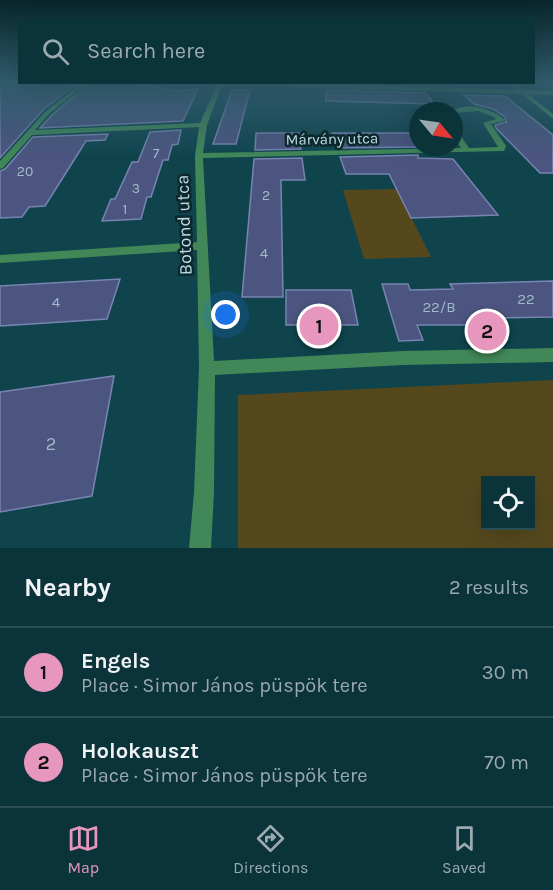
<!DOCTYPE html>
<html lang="en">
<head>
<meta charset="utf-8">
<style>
	:root { --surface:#0b333a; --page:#193f45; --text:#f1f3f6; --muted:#9aaaaf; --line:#2b4e54; --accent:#e797bd }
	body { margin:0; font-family:Karla,sans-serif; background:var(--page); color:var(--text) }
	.controls { position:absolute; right:18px; bottom:18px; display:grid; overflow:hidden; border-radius:0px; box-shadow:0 6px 24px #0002 }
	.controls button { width:54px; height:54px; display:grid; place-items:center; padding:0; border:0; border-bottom:2px solid var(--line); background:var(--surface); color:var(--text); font:30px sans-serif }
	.compass { position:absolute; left:409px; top:102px; width:54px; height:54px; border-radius:50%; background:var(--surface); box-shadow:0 6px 24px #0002; rotate:119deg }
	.you { position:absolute; left:226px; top:315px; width:21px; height:21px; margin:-15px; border:4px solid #fff; border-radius:50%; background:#1a73e8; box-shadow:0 0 0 9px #1a73e833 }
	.badge { display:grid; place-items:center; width:39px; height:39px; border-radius:50%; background:var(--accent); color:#111; font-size:20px; font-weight:700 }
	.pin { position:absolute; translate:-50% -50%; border:3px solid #fff; box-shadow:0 2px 6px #0006 }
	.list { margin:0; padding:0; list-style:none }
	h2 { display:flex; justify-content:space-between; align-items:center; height:78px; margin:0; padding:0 24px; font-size:26px }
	h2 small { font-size:20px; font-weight:400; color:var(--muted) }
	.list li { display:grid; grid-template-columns:39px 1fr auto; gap:18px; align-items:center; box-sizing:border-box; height:90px; padding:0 24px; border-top:2px solid var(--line) }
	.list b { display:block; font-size:22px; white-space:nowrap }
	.list p { margin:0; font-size:20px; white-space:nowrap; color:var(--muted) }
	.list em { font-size:20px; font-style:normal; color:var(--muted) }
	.icon { flex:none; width:33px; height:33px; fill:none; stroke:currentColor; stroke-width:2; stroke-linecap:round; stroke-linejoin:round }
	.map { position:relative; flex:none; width:553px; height:548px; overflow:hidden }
	.search { position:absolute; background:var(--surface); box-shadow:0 6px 24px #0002; left:18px; right:18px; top:18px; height:66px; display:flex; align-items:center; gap:15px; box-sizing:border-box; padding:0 21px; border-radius:0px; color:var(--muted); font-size:22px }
	.sheet { height:258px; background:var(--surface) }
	nav { display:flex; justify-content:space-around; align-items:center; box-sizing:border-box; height:84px; border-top:2px solid var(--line); background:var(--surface); font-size:16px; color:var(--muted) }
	nav a { display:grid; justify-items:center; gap:3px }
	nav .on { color:var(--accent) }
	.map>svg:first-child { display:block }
	.green { fill:#55481d; fill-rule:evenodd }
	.building { fill:#4b557f; stroke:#7884b1; stroke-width:1.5 }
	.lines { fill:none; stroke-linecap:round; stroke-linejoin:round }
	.minor { fill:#418758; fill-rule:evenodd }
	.tertiary { fill:#418758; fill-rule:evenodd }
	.labels { text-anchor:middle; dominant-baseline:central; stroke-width:5; stroke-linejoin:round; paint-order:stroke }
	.far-number-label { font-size:14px; fill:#a0baca }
	.far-street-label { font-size:15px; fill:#bddce3; stroke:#0c282d }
	.number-label { font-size:15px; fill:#a0baca }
	.street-label { font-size:18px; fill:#bddce3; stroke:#0c282d }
	.near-number-label { font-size:18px; fill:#a0baca }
</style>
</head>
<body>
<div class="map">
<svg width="553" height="548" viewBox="0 0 553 548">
	<rect width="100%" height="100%" fill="#0f444d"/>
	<g class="green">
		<polygon points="397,189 431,257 364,259 343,190"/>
		<path d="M553,380V548H238V395ZM486,481H530V526H486Z"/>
	</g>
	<g class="building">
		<polygon points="0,82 79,82 44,109 0,158"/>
		<polygon points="91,82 128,82 179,91 198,89 183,121 40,128 52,115"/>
		<polygon points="232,90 250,90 236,144 213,144"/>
		<polygon points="326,90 426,93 434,104 326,101"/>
		<polygon points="464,95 505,96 553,135 553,173 540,173 496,128 495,125 506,122 505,117 493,109 474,104"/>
		<polygon points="181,130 178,144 172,145 168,160 163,160 151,197 147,197 141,219 102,221 111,199 115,199 132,162 138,162 150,132"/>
		<polygon points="256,133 299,133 301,149 255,150"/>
		<polygon points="332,133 418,133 418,147 337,148"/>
		<polygon points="108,134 105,140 86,141 45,206 29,207 22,217 0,218 0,171 5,169 33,137"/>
		<polygon points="418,155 418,158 453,159 498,215 411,218 389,174 346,174 340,157"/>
		<polygon points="302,158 305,180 281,180 283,297 242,297 254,159"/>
		<polygon points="120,279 107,319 0,326 0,286"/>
		<polygon points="553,281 553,317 495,318 505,337 478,337 472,325 417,325 423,340 399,341 382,284 408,284 410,290 453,289 450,284"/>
		<polygon points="286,290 351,290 358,325 286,325"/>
		<polygon points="114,376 92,496 0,512 0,392"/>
	</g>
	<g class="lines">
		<path class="minor" d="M83,82H89L50,113L35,130L200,123L217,84L192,82H266L553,91V95L222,85L207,125L203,153L461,148L454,137V130H457L469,148L498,147L483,123L496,119L494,117L479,111L454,113V111H451C468,102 489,107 504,119V121L491,124L506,146L504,151H501L203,158L214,361L403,351L553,348V362L403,365L215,375L214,492L211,548H189L194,492L199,368L197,250L0,263V255L197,242L195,156L199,127L32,135L3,168L0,169V161L46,111Z"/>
		<polygon class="tertiary" points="507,82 513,82 553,114 553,119"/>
	</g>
	<linearGradient id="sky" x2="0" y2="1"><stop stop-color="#08252a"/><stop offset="0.52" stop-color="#315c6d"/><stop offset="1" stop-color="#315c6d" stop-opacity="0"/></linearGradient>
	<rect width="553" height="157" fill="url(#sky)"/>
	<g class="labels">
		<g class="far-number-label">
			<text x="156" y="153">7</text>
			<text x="25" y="171">20</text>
			<text x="136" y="188">3</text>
			<text x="266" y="195">2</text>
		</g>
		<g class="far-street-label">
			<text transform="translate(332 139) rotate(-1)">Márvány utca</text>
		</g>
		<g class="number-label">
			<text x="125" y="209">1</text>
			<text x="264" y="253">4</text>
			<text x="526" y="299">22</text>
			<text x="56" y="302">4</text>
			<text x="439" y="307">22/B</text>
		</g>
		<g class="street-label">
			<text transform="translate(184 225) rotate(-92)">Botond utca</text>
		</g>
		<g class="near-number-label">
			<text x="51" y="444">2</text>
		</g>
	</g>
</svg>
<div class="controls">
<button><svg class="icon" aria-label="locate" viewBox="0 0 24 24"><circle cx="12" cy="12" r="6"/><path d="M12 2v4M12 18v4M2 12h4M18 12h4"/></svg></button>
</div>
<svg class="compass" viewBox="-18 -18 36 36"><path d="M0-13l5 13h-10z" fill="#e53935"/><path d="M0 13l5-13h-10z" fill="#9aaaaf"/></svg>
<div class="you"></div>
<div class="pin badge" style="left:319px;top:326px">1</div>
<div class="pin badge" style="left:487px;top:331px">2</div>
<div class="search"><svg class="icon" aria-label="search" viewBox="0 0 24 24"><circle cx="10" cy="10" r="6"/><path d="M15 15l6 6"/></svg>Search here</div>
</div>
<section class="sheet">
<h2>Nearby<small>2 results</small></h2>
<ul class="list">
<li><span class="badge">1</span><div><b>Engels</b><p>Place · Simor János püspök tere</p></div><em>30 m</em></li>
<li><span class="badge">2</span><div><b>Holokauszt</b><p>Place · Simor János püspök tere</p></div><em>70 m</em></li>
</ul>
</section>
<nav>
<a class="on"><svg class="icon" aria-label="map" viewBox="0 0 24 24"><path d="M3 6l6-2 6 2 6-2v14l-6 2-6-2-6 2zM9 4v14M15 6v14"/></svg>Map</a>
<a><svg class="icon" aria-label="directions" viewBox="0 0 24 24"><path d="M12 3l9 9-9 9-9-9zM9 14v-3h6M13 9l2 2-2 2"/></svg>Directions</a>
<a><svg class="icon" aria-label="saved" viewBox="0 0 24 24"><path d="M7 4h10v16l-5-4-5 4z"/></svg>Saved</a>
</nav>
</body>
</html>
